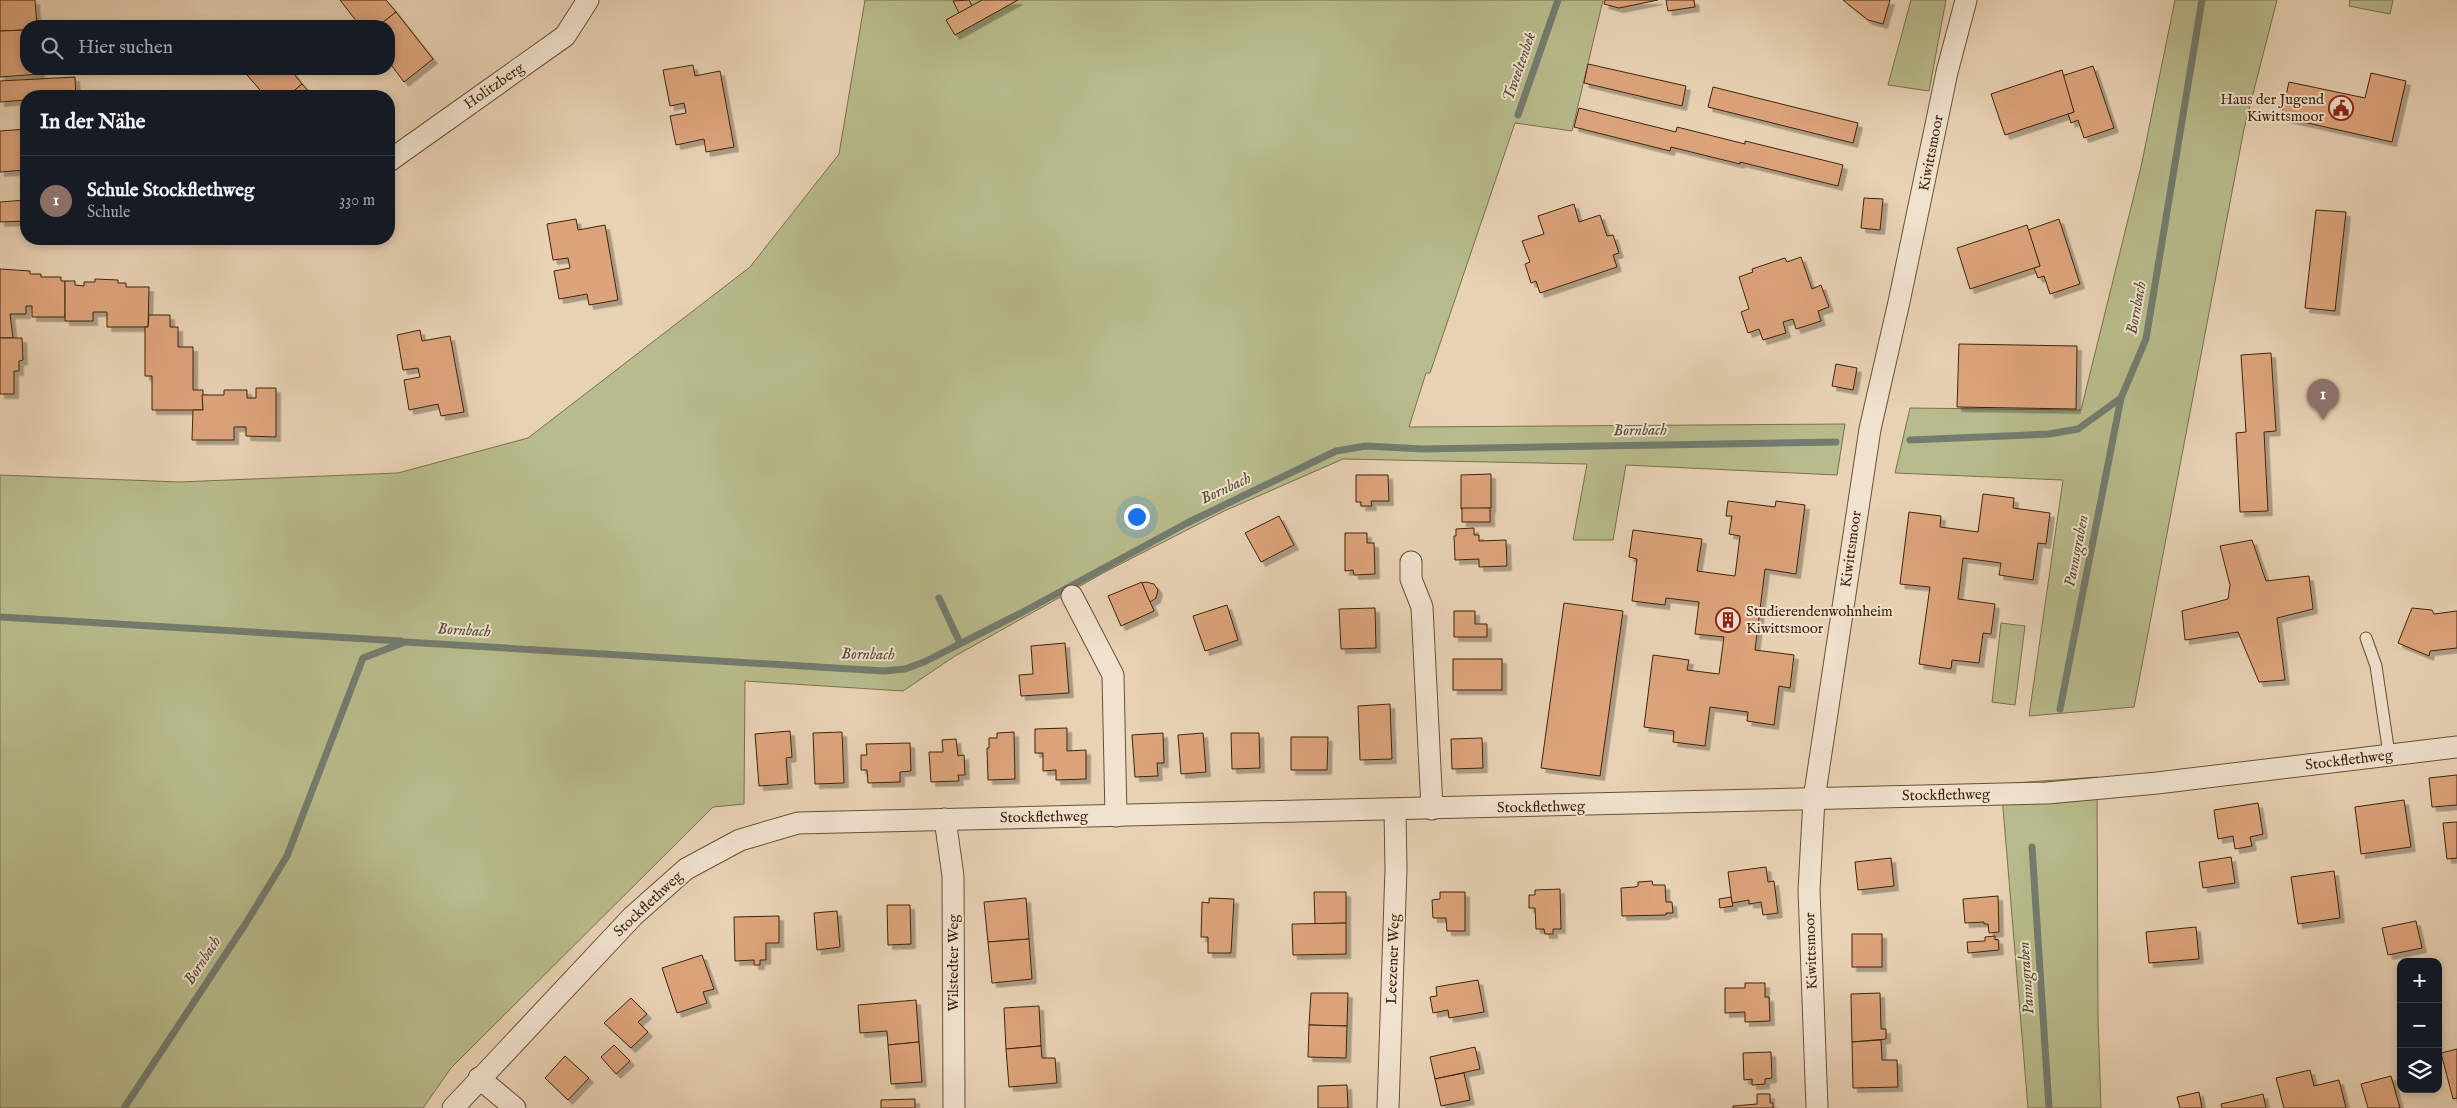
<!DOCTYPE html>
<html lang="de">
<head>
<meta charset="utf-8">
<style>
	:root { --surface:#171b24; --page:#242831; --text:#f1f3f6; --muted:#9ea1a6; --line:#363941; --accent:#c59692 }
	body { margin:0; font-family:"IM FELL English",serif; background:var(--page); color:var(--text) }
	.controls { position:absolute; right:15px; bottom:15px; display:grid; overflow:hidden; border-radius:10px; box-shadow:0 2px 8px #0003 }
	.controls button { width:45px; height:45px; display:grid; place-items:center; padding:0; border:0; border-bottom:1px solid var(--line); background:var(--surface); color:var(--text); font:25px sans-serif }
	.you { position:absolute; left:1136px; top:516px; width:18px; height:18px; margin:-12px; border:4px solid #fff; border-radius:50%; background:#1a73e8; box-shadow:0 0 0 8px #1a73e833 }
	.badge { display:grid; place-items:center; width:32px; height:32px; border-radius:50%; background:var(--accent); color:#fff; font-size:16px; font-weight:700 }
	.pin { position:absolute; translate:-50% -41px; filter:drop-shadow(0 1px 2px #0008) }
	.pin::after { content:''; position:absolute; top:26px; width:18px; height:15px; background:inherit; clip-path:polygon(0 0,100% 0,50% 100%) }
	.list { margin:0; padding:0; list-style:none }
	h2 { display:flex; justify-content:space-between; align-items:center; height:65px; margin:0; padding:0 20px; font-size:21px }
	h2 small { font-size:16px; font-weight:400; color:var(--muted) }
	.list li { display:grid; grid-template-columns:32px 1fr auto; gap:15px; align-items:center; box-sizing:border-box; height:90px; padding:0 20px; border-top:1px solid var(--line) }
	.list b { display:block; font-size:19px; white-space:nowrap }
	.list p { margin:0; font-size:16px; white-space:nowrap; color:var(--muted) }
	.list em { font-size:16px; font-style:normal; color:var(--muted) }
	.icon { flex:none; width:28px; height:28px; fill:none; stroke:currentColor; stroke-width:2; stroke-linecap:round; stroke-linejoin:round }
	.map { position:relative; flex:none; width:2457px; height:1108px; overflow:hidden }
	.search { position:absolute; background:var(--surface); box-shadow:0 2px 8px #0003; left:20px; top:20px; width:375px; height:55px; display:flex; align-items:center; gap:12px; box-sizing:border-box; padding:0 18px; border-radius:20px; color:var(--muted); font-size:19px }
	.panel { position:absolute; background:var(--surface); box-shadow:0 2px 8px #0003; left:20px; top:90px; width:375px; height:155px; border-radius:20px }
	.map>svg:first-child { display:block }
	.green { fill:#b8bb8c; stroke:#7c704c }
	.lines { fill:none; stroke-linecap:round; stroke-linejoin:round }
	.stream { stroke:#747c6f; stroke-width:7 }
	.building { fill:#dda47c; stroke:#40240b; filter:url(#shadow) }
	.service-casing { stroke:#6a5035; stroke-width:13 }
	.minor-casing { stroke:#6a5035; stroke-width:23 }
	.service { stroke:#f0e2ce; stroke-width:11 }
	.minor { stroke:#f0e2ce; stroke-width:21 }
	.labels { text-anchor:middle; dominant-baseline:central; stroke-width:4; stroke-linejoin:round; paint-order:stroke }
	.street-label { font-size:15px; fill:#40240b; stroke:#f0e2ce }
	.poi-label { font-size:15px; fill:#40240b; stroke:#f0e2ce; text-anchor:end }
	.water-label { font-size:16px; font-style:italic; fill:#564934; stroke:#f0e2ce }
</style>
</head>
<body>
<div class="map">
<svg width="2457" height="1108" viewBox="0 0 2457 1108">
	<defs>
		<filter id="shadow"><feDropShadow dx="4.5" dy="4.5" stdDeviation="0" flood-color="#0004"/></filter>
	</defs>
	<rect width="100%" height="100%" fill="#e8d2b4"/>
	<filter id="stains"><feTurbulence type="fractalNoise" baseFrequency=".004" numOctaves="4"/><feColorMatrix values="0 0 0 0 .2 0 0 0 0 .09 0 0 0 0 .02 0 0 0 .5 -.17"/></filter>
	<radialGradient id="worn" r=".72"><stop offset=".6" stop-color="#630" stop-opacity="0"/><stop offset="1" stop-color="#630" stop-opacity=".3"/></radialGradient>
	<g class="green">
		<polygon points="865,0 1603,0 1572,131 1515,123 1430,373 1426,373 1409,427 1845,424 1837,475 1626,465 1613,540 1573,540 1587,464 1343,459 1222,512 1105,572 955,656 903,691 745,681 744,804 713,807 451,1068 423,1108 0,1108 0,475 179,482 398,473 528,438 750,267 839,154"/>
		<polygon points="1911,0 1946,0 1929,91 1888,85"/>
		<polygon points="2175,0 2277,0 2244,129 2134,707 2029,716 2063,480 1895,473 1910,408 2081,410 2141,167"/>
		<polygon points="2350,0 2393,0 2390,14 2349,6"/>
		<polygon points="2001,623 2025,626 2015,705 1992,702"/>
		<polygon points="2097,777 2098,1019 2101,1108 2028,1108 2001,784"/>
	</g>
	<g class="lines">
		<g class="stream">
			<polyline points="1518,115 1558,0"/>
			<polyline points="1910,440 2049,434 2078,429 2121,398 2146,339 2202,0"/>
			<polyline points="939,598 960,643"/>
			<polyline points="0,617 401,641"/>
			<polyline points="2060,709 2121,398"/>
			<polyline points="2032,847 2049,1108"/>
			<polyline points="124,1108 246,923 287,856 363,658 405,642 884,671 905,669 924,662 1021,613 1187,523 1336,451 1366,446 1423,449 1836,442"/>
		</g>
	</g>
	<g class="building">
		<polygon points="0,0 35,0 37,26 26,26 26,30 0,31"/>
		<polygon points="340,0 386,0 396,12 378,26 360,26"/>
		<polygon points="969,0 972,6 959,13 953,1"/>
		<polygon points="982,0 1018,0 955,35 946,20"/>
		<polygon points="1605,0 1658,0 1619,8 1604,4"/>
		<polygon points="1666,0 1694,0 1695,7 1668,11"/>
		<polygon points="1843,0 1890,0 1883,24 1868,20"/>
		<polygon points="396,12 433,59 404,82 389,62 389,26 378,26"/>
		<polygon points="26,30 26,69 40,69 40,74 0,77 0,31"/>
		<polygon points="1588,64 1686,86 1682,106 1584,83"/>
		<polygon points="693,65 695,76 720,71 734,147 706,152 704,139 676,145 670,116 686,113 684,103 670,106 663,70"/>
		<polygon points="2093,66 2114,128 2084,138 2078,120 2071,123 2068,114 2074,112 2062,76"/>
		<polygon points="242,69 290,69 302,84 288,96 265,96"/>
		<polygon points="2062,70 2074,112 2005,135 1991,94"/>
		<polygon points="2371,73 2406,81 2392,142 2281,117 2289,82 2365,98"/>
		<polygon points="75,77 76,96 26,96 26,100 0,102 0,81"/>
		<polygon points="302,84 313,96 288,96"/>
		<polygon points="1713,87 1858,123 1853,143 1708,107"/>
		<polygon points="1579,108 1676,132 1677,127 1745,144 1745,141 1843,165 1838,186 1740,162 1740,164 1671,147 1670,151 1574,127"/>
		<polygon points="26,129 26,170 0,172 0,131"/>
		<polygon points="1864,198 1883,199 1880,230 1861,228"/>
		<polygon points="26,200 26,221 0,222 0,202"/>
		<polygon points="1574,204 1579,222 1600,215 1607,236 1613,235 1619,253 1613,255 1617,267 1540,293 1536,281 1531,283 1525,264 1530,262 1522,241 1544,234 1538,216"/>
		<polygon points="2316,210 2346,212 2335,311 2305,308"/>
		<polygon points="576,219 578,230 605,225 618,300 589,305 587,294 559,299 554,271 570,268 568,258 553,260 547,224"/>
		<polygon points="2059,219 2080,284 2050,294 2044,276 2038,278 2034,268 2040,266 2028,230"/>
		<polygon points="2027,225 2040,266 1970,289 1957,248"/>
		<polygon points="1801,257 1812,289 1821,285 1829,307 1818,311 1821,321 1796,329 1793,319 1783,322 1786,333 1763,340 1759,329 1748,333 1741,312 1749,309 1739,277 1753,272 1752,269 1785,258 1787,262"/>
		<polygon points="0,269 30,271 30,274 41,274 41,277 61,277 61,281 65,281 65,317 32,317 32,306 26,306 26,314 10,314 13,338 0,338"/>
		<polygon points="95,279 118,280 118,283 126,283 126,287 149,287 148,327 107,327 107,312 93,312 93,321 65,321 65,281 75,281 75,285 84,286 84,282 95,282"/>
		<polygon points="149,315 170,315 170,327 178,327 178,347 193,347 193,390 203,390 203,410 152,410 152,376 145,376 145,327 148,327"/>
		<polygon points="420,330 422,341 450,336 464,412 441,416 438,404 409,410 404,380 420,377 418,368 403,370 397,335"/>
		<polygon points="0,338 22,338 23,360 19,361 19,371 14,371 14,394 0,394"/>
		<polygon points="1959,344 2077,346 2076,409 1957,407"/>
		<polygon points="2271,353 2276,431 2264,432 2268,511 2240,512 2236,433 2246,432 2241,355"/>
		<polygon points="1836,364 1857,368 1853,390 1832,386"/>
		<polygon points="256,388 276,388 276,437 246,436 246,427 234,427 234,440 192,440 193,410 203,410 202,395 224,395 224,390 247,390 247,398 256,398"/>
		<polygon points="1491,474 1491,508 1461,509 1461,475"/>
		<polygon points="1356,475 1388,475 1389,501 1371,501 1372,506 1361,506 1361,502 1356,502"/>
		<polygon points="1983,494 2014,498 2013,508 2050,513 2046,544 2038,543 2033,580 1999,575 2001,563 1963,558 1958,599 1995,604 1991,634 1983,633 1979,663 1952,660 1951,669 1919,664 1930,587 1900,584 1909,512 1941,516 1940,527 1978,532"/>
		<polygon points="1728,501 1775,507 1776,501 1805,505 1796,574 1765,569 1755,650 1794,655 1790,688 1779,686 1774,725 1747,721 1748,712 1710,707 1705,746 1673,742 1674,731 1644,727 1653,655 1689,660 1687,670 1719,674 1724,637 1695,634 1699,602 1666,598 1665,605 1632,601 1637,559 1629,557 1633,530 1702,539 1697,571 1735,576 1740,536 1729,534 1732,516 1726,516"/>
		<rect x="1462" y="508" width="28" height="14"/>
		<polygon points="1279,516 1294,545 1261,562 1245,533"/>
		<polygon points="1474,528 1474,535 1479,535 1479,541 1506,540 1507,566 1479,567 1479,559 1455,560 1454,536 1456,536 1456,529"/>
		<polygon points="1345,533 1367,533 1367,543 1374,543 1375,574 1354,575 1353,570 1345,571"/>
		<polygon points="2252,540 2266,581 2309,576 2313,609 2277,618 2285,680 2259,682 2238,632 2185,640 2182,611 2228,599 2230,585 2220,546"/>
		<polygon points="1142,582 1154,611 1121,626 1108,596"/>
		<polygon points="1146,582 1154,584 1158,590 1156,598 1150,602 1142,583"/>
		<polygon points="1564,603 1623,611 1600,776 1541,768"/>
		<polygon points="1227,605 1238,640 1205,651 1193,616"/>
		<polygon points="1375,608 1376,648 1341,649 1339,609"/>
		<polygon points="2412,608 2432,610 2434,614 2457,611 2457,648 2430,651 2429,656 2398,643"/>
		<polygon points="1454,611 1475,611 1475,624 1487,624 1487,637 1454,637"/>
		<polygon points="1065,643 1069,693 1021,696 1019,675 1033,674 1031,646"/>
		<rect x="1453" y="659" width="49" height="31"/>
		<polygon points="1390,704 1392,759 1360,760 1358,706"/>
		<polygon points="1067,728 1067,751 1086,750 1086,779 1056,780 1056,770 1043,771 1043,753 1035,753 1035,729"/>
		<polygon points="790,731 792,757 786,758 788,784 759,786 755,734"/>
		<polygon points="842,732 844,783 815,784 813,733"/>
		<polygon points="1014,732 1015,779 988,780 987,748 989,748 989,738 997,738 997,733"/>
		<polygon points="1163,733 1164,763 1157,763 1158,776 1135,777 1132,735"/>
		<polygon points="1203,733 1206,772 1181,774 1178,735"/>
		<polygon points="1231,733 1259,733 1260,768 1232,769"/>
		<polygon points="1291,737 1328,737 1327,770 1291,770"/>
		<polygon points="1482,738 1483,768 1452,769 1451,739"/>
		<polygon points="956,739 958,756 964,755 965,775 958,775 959,781 931,782 929,752 943,752 942,740"/>
		<polygon points="910,743 911,771 900,772 900,782 868,783 867,770 861,770 861,755 867,755 866,744"/>
		<polygon points="2457,775 2457,805 2432,807 2429,778"/>
		<polygon points="2404,800 2411,847 2361,854 2355,807"/>
		<polygon points="2258,803 2263,834 2250,837 2252,846 2235,849 2233,836 2218,839 2214,810"/>
		<polygon points="2457,822 2457,858 2447,859 2443,823"/>
		<polygon points="2231,857 2235,883 2203,888 2199,862"/>
		<polygon points="1891,858 1894,886 1858,890 1855,862"/>
		<polygon points="1766,867 1768,882 1774,881 1778,913 1763,915 1761,902 1749,904 1749,900 1732,903 1728,872"/>
		<polygon points="2334,871 2340,918 2298,924 2291,877"/>
		<polygon points="1652,881 1653,885 1665,885 1666,902 1672,902 1673,913 1666,913 1666,915 1622,916 1621,888 1635,887 1638,886 1638,882"/>
		<polygon points="1560,889 1561,929 1553,929 1553,934 1545,934 1544,929 1536,929 1535,908 1529,908 1529,895 1535,895 1535,890"/>
		<polygon points="1314,892 1346,892 1346,923 1315,924"/>
		<polygon points="1440,892 1465,892 1465,931 1447,931 1446,918 1433,918 1432,900 1440,899"/>
		<polygon points="1998,896 1999,932 1989,933 1988,924 1984,924 1984,922 1965,923 1963,899"/>
		<polygon points="1731,897 1733,906 1720,908 1719,899"/>
		<polygon points="1026,898 1029,939 988,942 984,902"/>
		<polygon points="1209,898 1234,899 1231,953 1208,953 1208,937 1201,937 1202,902 1209,903"/>
		<polygon points="887,905 910,905 911,944 888,945"/>
		<polygon points="837,911 840,947 817,950 814,913"/>
		<polygon points="779,916 779,943 766,943 766,960 760,960 760,965 754,965 754,960 735,961 734,917"/>
		<polygon points="2416,921 2422,948 2388,955 2382,928"/>
		<polygon points="1346,923 1346,954 1293,955 1292,924"/>
		<polygon points="2196,927 2199,959 2149,963 2146,932"/>
		<rect x="1852" y="934" width="30" height="33"/>
		<polygon points="1995,936 1995,940 1998,939 1999,950 1968,953 1967,942 1985,941 1985,937"/>
		<polygon points="1029,939 1032,979 992,983 988,942"/>
		<polygon points="702,955 714,989 703,992 707,1003 677,1013 662,968"/>
		<polygon points="1478,980 1484,1012 1449,1018 1448,1010 1433,1013 1430,997 1437,996 1436,987"/>
		<polygon points="1745,983 1765,983 1765,997 1769,997 1770,1021 1745,1022 1745,1012 1725,1013 1725,988 1745,988"/>
		<polygon points="1311,993 1348,993 1347,1026 1309,1025"/>
		<polygon points="1880,993 1881,1029 1886,1029 1886,1039 1852,1042 1851,994"/>
		<polygon points="631,998 647,1014 638,1022 648,1032 631,1048 604,1023"/>
		<polygon points="916,1000 919,1042 888,1045 887,1031 860,1033 858,1005"/>
		<polygon points="1039,1006 1041,1046 1006,1049 1004,1008"/>
		<polygon points="1309,1025 1347,1026 1346,1058 1308,1057"/>
		<polygon points="1881,1040 1882,1060 1897,1060 1898,1087 1853,1088 1852,1042"/>
		<polygon points="919,1042 922,1082 891,1084 888,1045"/>
		<polygon points="614,1045 630,1061 616,1074 601,1057"/>
		<polygon points="1041,1046 1042,1058 1055,1058 1057,1083 1009,1087 1006,1049"/>
		<polygon points="1475,1047 1480,1069 1435,1079 1430,1057"/>
		<polygon points="2457,1049 2457,1098 2453,1099 2441,1053"/>
		<polygon points="1771,1052 1772,1078 1765,1079 1765,1084 1752,1085 1752,1079 1744,1080 1743,1053"/>
		<polygon points="565,1056 589,1078 568,1100 545,1078"/>
		<polygon points="2310,1070 2314,1086 2339,1080 2346,1108 2284,1108 2276,1078"/>
		<polygon points="1464,1073 1470,1100 1441,1106 1435,1079"/>
		<polygon points="2391,1076 2400,1108 2368,1108 2361,1084"/>
		<polygon points="1347,1085 1348,1108 1318,1108 1318,1086"/>
		<polygon points="2199,1092 2202,1108 2180,1108 2177,1097"/>
		<polygon points="1757,1094 1770,1094 1770,1103 1773,1103 1773,1108 1733,1108 1733,1106 1757,1104"/>
		<polygon points="2263,1094 2266,1108 2222,1108 2221,1104"/>
		<polygon points="915,1099 915,1108 881,1108 881,1100"/>
	</g>
	<g class="lines">
		<defs>
			<polyline id="service" points="2366,638 2376,666 2389,754"/>
			<g id="minor">
				<polyline points="389,161 565,36 588,0"/>
				<polyline points="1411,562 1411,579 1422,607 1432,809"/>
				<polyline points="1072,596 1113,675 1116,816"/>
				<polyline points="945,819 953,876 954,1108"/>
				<polyline points="479,1078 515,1108"/>
				<polyline points="453,1108 633,916 686,869 740,840 798,823 2047,793 2157,783 2457,747"/>
				<polyline points="1388,1108 1396,869 1395,810"/>
				<polyline points="1817,1108 1809,890 1814,799 1870,429 1899,302 1947,72 1966,0"/>
			</g>
		</defs>
		<use href="#service" class="service-casing"/>
		<use href="#minor" class="minor-casing"/>
		<use href="#service" class="service"/>
		<use href="#minor" class="minor"/>
	</g>
	<defs>
		<symbol id="civic-ring" viewBox="-11 -11 22 22"><circle r="9.5" fill="#f0e2ce" stroke="#8f2418" stroke-width="1.5"/><path d="M-.6-6.5H3V-4.5H.6V-3L4-1V1h2V6H-6V1h2V-1L-.6-3ZM-1.2 2.5V6h2.4V2.5Z" fill="#8f2418"/></symbol>
		<symbol id="building-ring" viewBox="-11 -11 22 22"><circle r="9.5" fill="#f0e2ce" stroke="#8f2418" stroke-width="1.5"/><path d="M-4-6H4V6H1V3H-1V6H-4ZM-2.5-4.3h1.7v1.8h-1.7ZM.8-4.3h1.7v1.8H.8ZM-2.5-1h1.7V.8h-1.7ZM.8-1h1.7V.8H.8Z" fill="#8f2418"/></symbol>
	</defs>
	<g fill-rule="evenodd">
		<use href="#civic-ring" x="2327" y="94" width="28" height="28"/>
		<use href="#building-ring" x="1714" y="606" width="28" height="28"/>
	</g>
	<g class="labels">
		<g class="street-label">
			<text transform="translate(494 86) rotate(-35)">Holitzberg</text>
			<text transform="translate(1931 153) rotate(-79)">Kiwittsmoor</text>
			<text transform="translate(1851 549) rotate(-82)">Kiwittsmoor</text>
			<text transform="translate(2349 760) rotate(-7)">Stockflethweg</text>
			<text transform="translate(1946 795) rotate(-1)">Stockflethweg</text>
			<text transform="translate(1541 807) rotate(-1)">Stockflethweg</text>
			<text transform="translate(1044 817) rotate(-1)">Stockflethweg</text>
			<text transform="translate(648 904) rotate(-43)">Stockflethweg</text>
			<text transform="translate(1811 951) rotate(-92)">Kiwittsmoor</text>
			<text transform="translate(1393 959) rotate(-88)">Leezener Weg</text>
			<text transform="translate(953 963) rotate(-90)">Wilstedter Weg</text>
		</g>
		<g class="poi-label">
			<text x="2324" y="99">Haus der Jugend<tspan x="2324" dy="17">Kiwittsmoor</tspan></text>
			<text x="1746" y="611" text-anchor="start">Studierendenwohnheim<tspan x="1746" dy="17">Kiwittsmoor</tspan></text>
		</g>
		<g class="water-label">
			<text transform="translate(1520 67) rotate(-71)">Tweeltenbek</text>
			<text transform="translate(2137 308) rotate(-80)">Bornbach</text>
			<text transform="translate(1640 431) rotate(-1)">Bornbach</text>
			<text transform="translate(1226 489) rotate(-25)">Bornbach</text>
			<text transform="translate(2077 551) rotate(-79)">Pannsgraben</text>
			<text transform="translate(464 631) rotate(3)">Bornbach</text>
			<text transform="translate(868 655) rotate(1)">Bornbach</text>
			<text transform="translate(203 961) rotate(-57)">Bornbach</text>
			<text transform="translate(2027 978) rotate(-94)">Pannsgraben</text>
		</g>
	</g>
	<rect width="100%" height="100%" filter="url(#stains)"/>
	<rect width="100%" height="100%" fill="url(#worn)"/>
</svg>
<div class="controls">
<button>+</button>
<button>−</button>
<button><svg class="icon" aria-label="layers" viewBox="0 0 24 24"><path d="M12 4l9 5-9 5-9-5zM3 14l9 5 9-5"/></svg></button>
</div>
<div class="you"></div>
<div class="pin badge" style="left:2323px;top:420px;background:#8d6e63">1</div>
<div class="search"><svg class="icon" aria-label="search" viewBox="0 0 24 24"><circle cx="10" cy="10" r="6"/><path d="M15 15l6 6"/></svg>Hier suchen</div>
<section class="panel">
<h2>In der Nähe<small></small></h2>
<ul class="list">
<li><span class="badge" style="background:#8d6e63">1</span><div><b>Schule Stockflethweg</b><p>Schule</p></div><em>330 m</em></li>
</ul>
</section>
</div>
</body>
</html>
